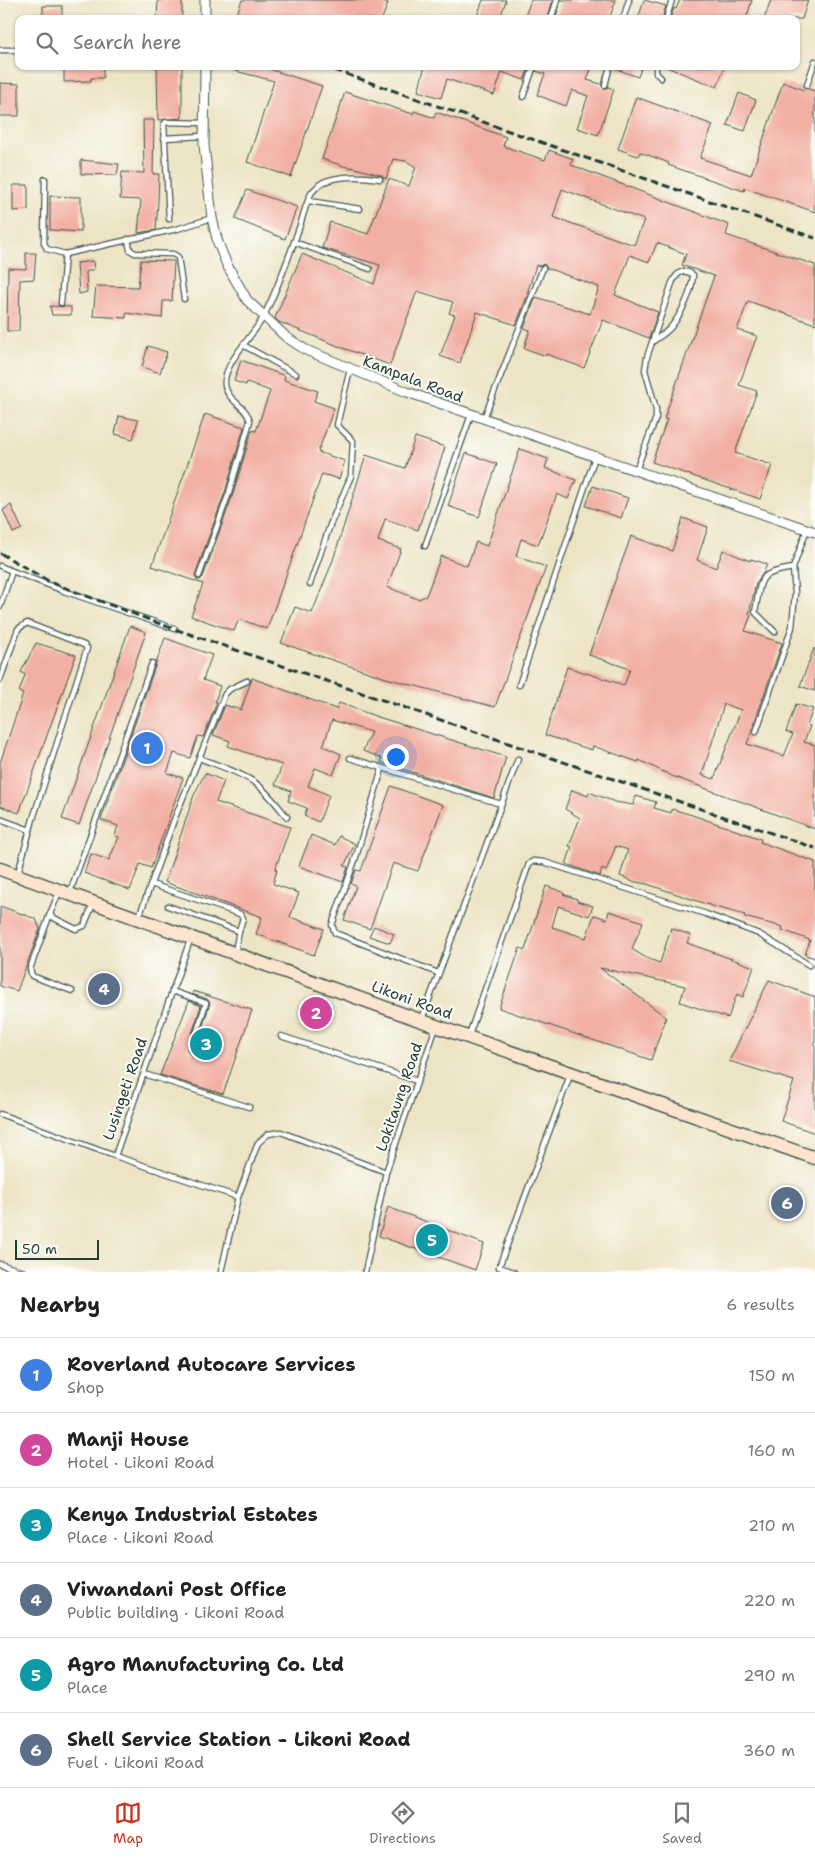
<!DOCTYPE html>
<html lang="en">
<head>
<meta charset="utf-8">
<style>
	:root { --surface:#fff; --page:#f6f6f6; --text:#222; --muted:#767676; --line:#e0e0e0; --accent:#c8321e }
	body { margin:0; font-family:"Shantell Sans",sans-serif; background:var(--page); color:var(--text) }
	.scale { position:absolute; left:15px; bottom:12px; width:84px; box-sizing:border-box; padding-left:5px; border:2px solid #1f3d34; border-top:0; font-size:14px; line-height:18px; white-space:nowrap; color:#1f3d34; -webkit-text-stroke:4px #fdfcf7; paint-order:stroke }
	.you { position:absolute; left:395px; top:756px; width:18px; height:18px; margin:-12px; border:4px solid #fff; border-radius:50%; background:#1a73e8; box-shadow:0 0 0 8px #1a73e833 }
	.badge { display:grid; place-items:center; width:32px; height:32px; border-radius:50%; background:var(--accent); color:#fff; font-size:16px; font-weight:700 }
	.pin { position:absolute; translate:-50% -50%; border:2px solid #fff; box-shadow:0 1px 5px #0006 }
	.list { margin:0; padding:0; list-style:none }
	h2 { display:flex; justify-content:space-between; align-items:center; height:65px; margin:0; padding:0 20px; font-size:21px }
	h2 small { font-size:16px; font-weight:400; color:var(--muted) }
	.list li { display:grid; grid-template-columns:32px 1fr auto; gap:15px; align-items:center; box-sizing:border-box; height:75px; padding:0 20px; border-top:1px solid var(--line) }
	.list b { display:block; font-size:19px; white-space:nowrap }
	.list p { margin:0; font-size:16px; white-space:nowrap; color:var(--muted) }
	.list em { font-size:16px; font-style:normal; color:var(--muted) }
	.icon { flex:none; width:28px; height:28px; fill:none; stroke:currentColor; stroke-width:2; stroke-linecap:round; stroke-linejoin:round }
	.map { position:relative; flex:none; width:815px; height:1272px; overflow:hidden }
	.search { position:absolute; background:var(--surface); box-shadow:0 1px 4px #0004; left:15px; right:15px; top:15px; height:55px; display:flex; align-items:center; gap:12px; box-sizing:border-box; padding:0 18px; border-radius:10px; color:var(--muted); font-size:19px }
	.sheet { height:515px; background:var(--surface) }
	nav { display:flex; justify-content:space-around; align-items:center; box-sizing:border-box; height:70px; border-top:1px solid var(--line); background:var(--surface); font-size:14px; color:var(--muted) }
	nav a { display:grid; justify-items:center; gap:2px }
	nav .on { color:var(--accent) }
	.map>svg:first-child { display:block }
	.building { fill:#f2b0a4; fill-rule:evenodd }
	.lines { fill:none; stroke-linecap:round; stroke-linejoin:round }
	.lane-casing { stroke:#3e564a; stroke-width:7 }
	.street-casing { stroke:#3e564a; stroke-width:11 }
	.secondary-casing { stroke:#3e564a; stroke-width:15 }
	.lane { stroke:#fff; stroke-width:4.5 }
	.street { stroke:#fff; stroke-width:9 }
	.secondary { stroke:#fce5cf; stroke-width:12 }
	.rail { stroke:#1f3d34; stroke-width:3; stroke-dasharray:8 4; stroke-linecap:butt }
	.labels { text-anchor:middle; dominant-baseline:central; stroke-width:4; stroke-linejoin:round; paint-order:stroke }
	.street-label { font-size:15px; fill:#1f3d34; stroke:#fdfcf7 }
</style>
</head>
<body>
<div class="map">
<svg width="815" height="1272" viewBox="0 0 815 1272">
	<rect width="100%" height="100%" fill="#fdfcf7"/>
	<filter id="ink" filterUnits="userSpaceOnUse"><feTurbulence type="fractalNoise" baseFrequency=".02" numOctaves="2"/><feDisplacementMap in="SourceGraphic" scale="10" xChannelSelector="R" yChannelSelector="G"/><feConvolveMatrix kernelMatrix="1 2 1 2 8 2 1 2 1" color-interpolation-filters="sRGB"/></filter>
	<filter id="wash" filterUnits="userSpaceOnUse"><feTurbulence type="fractalNoise" baseFrequency=".0096" numOctaves="4" result="noise"/><feDisplacementMap in="SourceGraphic" scale="20" xChannelSelector="R" yChannelSelector="G"/><feGaussianBlur stdDeviation="1.12" result="paint"/><feColorMatrix in="noise" values="0 0 0 0 0 0 0 0 0 0 0 0 0 0 0 0 0 1.4 0 .05"/><feComposite in="paint" operator="in"/></filter>
	<g filter="url(#wash)">
		<rect width="100%" height="100%" fill="#ede4c5"/>
		<g id="blocks">
			<g class="building">
				<polygon points="158,0 182,0 182,19 157,19"/>
				<polygon points="242,0 381,0 388,3 382,19 243,19 236,16"/>
				<polygon points="483,0 506,0 500,19 476,19"/>
				<polygon points="531,0 553,0 547,19 524,19"/>
				<polygon points="561,0 616,0 609,19 555,19"/>
				<polygon points="644,0 666,6 662,19 638,19"/>
				<polygon points="680,0 752,0 746,19 670,19 674,8 676,9"/>
				<polygon points="771,0 808,0 802,19 764,19"/>
				<rect x="43" y="6" width="19" height="13"/>
				<polygon points="64,66 103,66 103,78 91,78 91,81 64,82"/>
				<polygon points="157,66 182,66 182,118 158,120"/>
				<polygon points="229,66 270,66 269,69 322,86 291,177 247,162 274,81 228,69"/>
				<polygon points="425,66 530,66 524,80 502,72 494,95 447,79 441,98 418,91"/>
				<polygon points="538,66 592,66 587,80 601,84 604,89 608,87 614,89 598,135 577,128 588,96 572,90 566,106 537,95 545,74 536,71"/>
				<polygon points="614,66 642,66 638,77 614,68"/>
				<polygon points="664,66 725,66 717,87"/>
				<polygon points="783,82 804,90 805,88 815,91 815,212 745,188 744,191 694,174 668,165 669,163 640,152 638,156 618,149 636,97 713,125 700,158 751,175"/>
				<polygon points="0,83 19,84 19,116 0,116"/>
				<path d="M345,92L413,114L414,111L434,118L436,112L506,137L503,146L545,160L549,150L573,159L571,165L729,225L726,235L815,265V324L748,301L737,330L757,336L739,385L757,391L735,453L772,465L760,499L652,462L667,419H664L714,276L682,265L686,254L657,243L649,262L630,255L615,295L658,312L649,338L603,320L584,368L546,354V356L524,348L530,330L524,328L536,297L590,314L599,287L547,268L544,264L540,266L536,265L527,294H528L516,325L477,312L460,363L440,356L455,315L449,313L453,302L417,291L390,365L343,348L279,322L275,318L302,254L374,284L380,265L322,248L330,222L368,234L389,179L409,186L416,167L406,161L393,159L386,179L381,175L351,167L350,168L322,159ZM562,189L644,220L634,245L553,217Z"/>
				<polygon points="739,93 756,100 745,131 727,125"/>
				<polygon points="143,120 154,120 153,174 159,174 158,202 156,230 138,233 141,200 120,199 122,172 144,173"/>
				<polygon points="81,160 119,164 117,175 81,174"/>
				<polygon points="13,185 28,185 28,210 13,211"/>
				<polygon points="247,190 297,207 285,239 235,219"/>
				<polygon points="50,196 81,197 81,232 50,230"/>
				<polygon points="26,253 36,253 34,279 20,280 19,331 7,331 8,268 26,269"/>
				<polygon points="141,260 174,261 172,301 163,301 162,318 126,313 126,318 93,316 96,286 138,287"/>
				<polygon points="93,261 94,269 86,272 87,292 79,294 77,263"/>
				<polygon points="50,306 71,307 71,315 52,315"/>
				<polygon points="148,346 167,352 160,373 142,367"/>
				<polygon points="241,360 285,376 284,380 318,391 314,401 334,408 318,452 345,461 339,479 322,474 267,629 239,619 234,631 191,616 203,584 152,566 205,414 244,427 225,492 195,575 197,580 200,580 203,577 233,494 252,430 256,431 270,391 247,382 246,385 234,381"/>
				<polygon points="119,416 138,420 133,439 115,434"/>
				<polygon points="415,437 445,447 418,530 385,519 378,541 401,549 387,587 418,599 426,596 441,556 467,566 476,542 487,546 520,449 548,459 545,468 576,480 568,499 557,494 538,545 521,539 516,556 546,567 495,707 386,678 281,643 295,607 312,613 333,560 366,455 405,468"/>
				<polygon points="466,453 497,464 479,517 448,506"/>
				<polygon points="593,486 628,498 621,518 586,506"/>
				<polygon points="11,505 22,529 13,533 3,510"/>
				<path d="M683,518L708,527L697,560L716,568L723,550L750,561L751,559L767,564L764,572L756,583L749,614L751,615L745,631L782,643L747,744L784,756L793,734L786,732L796,704L813,709L807,725L810,726L804,742L815,745V829L672,776L639,760L638,762L593,746L592,750L545,735L567,667L624,685L630,669L589,655L615,581L631,536L672,551ZM724,704L741,710L714,779L702,775Z"/>
				<polygon points="130,626 146,632 79,825 62,819"/>
				<polygon points="165,638 212,655 203,680 220,686 215,702 217,702 205,733 203,737 198,736 190,758 174,753 167,773 183,778 151,868 140,864 130,890 84,873 91,854 109,860 119,837 115,836 118,826 101,820"/>
				<polygon points="36,643 76,655 19,813 0,806 0,763 23,694 19,692 25,675 21,672"/>
				<polygon points="814,648 815,649 815,691 800,686"/>
				<polygon points="252,678 336,709 339,703 378,717 506,757 494,798 381,762 382,758 363,751 371,732 332,720 323,746 341,754 333,775 315,768 308,786 329,795 319,822 304,816 307,808 288,801 291,791 275,785 282,765 228,746 230,741 213,735 225,705 241,710"/>
				<polygon points="205,773 224,781 216,802 290,827 275,870 277,870 273,884 299,893 290,917 324,929 314,955 256,934 262,917 165,882 194,795"/>
				<polygon points="391,786 443,805 418,871 393,863 370,929 344,920 356,886 351,884 356,870 361,871"/>
				<polygon points="572,790 588,796 589,792 615,802 633,805 636,796 656,802 654,808 671,813 672,809 692,815 761,839 760,842 815,862 815,958 805,955 810,940 782,930 783,927 744,917 745,915 712,906 647,884 630,881 630,880 620,876 628,850 616,846 606,871 602,869 600,876 566,864 572,847 569,846 580,818 565,809"/>
				<polygon points="311,835 335,845 339,836 355,844 344,866 348,867 343,882 299,866"/>
				<polygon points="546,886 563,892 563,894 577,899 577,901 593,906 589,916 558,906 552,927 586,938 594,915 607,919 609,911 643,922 632,949 646,958 660,963 671,928 690,935 687,943 754,967 743,997 737,994 728,1018 680,1002 685,986 600,968 666,1017 651,1060 499,1008 520,948 525,950"/>
				<polygon points="0,906 36,919 40,929 17,991 0,986"/>
				<polygon points="374,926 394,934 390,943 369,936"/>
				<polygon points="769,980 815,997 815,1133 781,1121 794,1081 729,1061"/>
				<polygon points="193,991 252,1010 223,1094 160,1075 189,1001 201,1006 187,1049 190,1054 195,1051 210,1003 207,999 192,994"/>
				<polygon points="388,1207 484,1244 475,1270 379,1236"/>
			</g>
		</g>
	</g>
	<g filter="url(#ink)">
		<use href="#blocks" fill-opacity="0" stroke="#3e564a" stroke-width="1"/>
		<g class="lines">
			<defs>
				<g id="lane">
					<polyline points="551,19 557,0"/>
					<polyline points="623,19 629,0"/>
					<polyline points="666,19 672,0"/>
					<polyline points="0,50 19,50"/>
					<polyline points="656,66 656,73 661,78"/>
					<polyline points="605,85 610,66"/>
					<polyline points="807,85 815,61"/>
					<polyline points="523,97 534,66"/>
					<polyline points="164,138 204,136"/>
					<polyline points="45,179 44,243 47,249 65,254 177,229 212,218"/>
					<polyline points="309,201 360,209"/>
					<polyline points="169,219 164,124 166,122 204,123"/>
					<polyline points="128,239 130,250 135,253 173,254 178,257 184,299"/>
					<polyline points="294,242 370,269"/>
					<polyline points="61,303 65,254"/>
					<polyline points="243,345 296,374"/>
					<polyline points="484,418 543,268"/>
					<path d="M636,470L656,418V409L645,370L647,357L672,283C676,274 683,267 693,275C692,292 682,313 671,327C666,333 659,337 652,342"/>
					<polyline points="425,546 471,415"/>
					<polyline points="0,566 12,571 0,607"/>
					<polyline points="12,571 64,591 175,629"/>
					<path d="M199,576L229,493L250,421C247,406 227,401 225,385C222,364 255,334 264,316C277,289 288,260 298,231C302,221 306,201 312,192C314,190 318,186 320,184C337,174 361,176 380,179"/>
					<polyline points="310,584 330,525 351,476 353,441 337,425 350,369"/>
					<path d="M775,632L755,612C762,577 756,574 793,568"/>
					<polyline points="0,680 18,629 27,623 84,645 87,648 33,819 18,873"/>
					<polyline points="519,685 595,457"/>
					<polyline points="756,732 792,627 795,593 793,568 807,529"/>
					<path d="M199,758C217,765 237,771 254,782C267,791 277,805 287,817"/>
					<polyline points="350,758 501,804"/>
					<polyline points="382,769 355,860 332,925 335,933 438,973"/>
					<polyline points="0,819 30,830"/>
					<polyline points="151,884 240,914 243,918 239,931"/>
					<polyline points="70,892 152,663"/>
					<polyline points="57,897 50,914 52,917 76,929 84,926 91,909"/>
					<polyline points="168,906 239,931 235,952"/>
					<polyline points="50,914 30,969 32,976 72,991"/>
					<polyline points="139,917 174,820 225,694 230,689 247,681"/>
					<polyline points="172,991 206,1003 191,1050"/>
					<polyline points="422,1019 518,759"/>
					<polyline points="469,1035 529,864 533,861 544,862 706,914 759,934 809,965"/>
					<polyline points="281,1036 417,1081"/>
					<polyline points="144,1074 249,1107"/>
					<polyline points="0,1114 115,1156 238,1197"/>
					<polyline points="115,1156 189,943"/>
					<polyline points="0,1264 24,1272"/>
					<polyline points="221,1272 238,1197 258,1143 268,1134 281,1132 386,1172"/>
					<polyline points="365,1272 386,1172 435,1030"/>
					<polyline points="514,1272 499,1267 569,1078"/>
				</g>
				<g id="street">
					<polyline points="205,19 205,0"/>
					<polyline points="205,66 204,145 212,218 218,243 227,265 247,300 286,337 306,350 407,392 815,532"/>
				</g>
				<polyline id="secondary" points="0,869 436,1026 815,1158"/>
			</defs>
			<use href="#lane" class="lane-casing"/>
			<use href="#street" class="street-casing"/>
			<use href="#secondary" class="secondary-casing"/>
			<use href="#lane" class="lane"/>
			<use href="#street" class="street"/>
			<use href="#secondary" class="secondary"/>
			<g class="rail">
				<polyline points="323,66 815,238"/>
				<polyline points="0,553 50,582 163,625 815,848"/>
			</g>
		</g>
	</g>
	<g class="labels">
		<g class="street-label">
			<text transform="translate(413 379) rotate(21)">Kampala Road</text>
			<text transform="translate(412 1000) rotate(20)">Likoni Road</text>
			<text transform="translate(125 1089) rotate(-71)">Lusingeti Road</text>
			<text transform="translate(399 1097) rotate(-71)">Lokitaung Road</text>
		</g>
	</g>
</svg>
<div class="scale">50 m</div>
<div class="you"></div>
<div class="pin badge" style="left:147px;top:748px;background:#3f7fe0">1</div>
<div class="pin badge" style="left:316px;top:1013px;background:#d1479c">2</div>
<div class="pin badge" style="left:206px;top:1044px;background:#0f9aa8">3</div>
<div class="pin badge" style="left:104px;top:989px;background:#5c6f8a">4</div>
<div class="pin badge" style="left:432px;top:1240px;background:#0f9aa8">5</div>
<div class="pin badge" style="left:787px;top:1203px;background:#5c6f8a">6</div>
<div class="search"><svg class="icon" aria-label="search" viewBox="0 0 24 24"><circle cx="10" cy="10" r="6"/><path d="M15 15l6 6"/></svg>Search here</div>
</div>
<section class="sheet">
<h2>Nearby<small>6 results</small></h2>
<ul class="list">
<li><span class="badge" style="background:#3f7fe0">1</span><div><b>Roverland Autocare Services</b><p>Shop</p></div><em>150 m</em></li>
<li><span class="badge" style="background:#d1479c">2</span><div><b>Manji House</b><p>Hotel · Likoni Road</p></div><em>160 m</em></li>
<li><span class="badge" style="background:#0f9aa8">3</span><div><b>Kenya Industrial Estates</b><p>Place · Likoni Road</p></div><em>210 m</em></li>
<li><span class="badge" style="background:#5c6f8a">4</span><div><b>Viwandani Post Office</b><p>Public building · Likoni Road</p></div><em>220 m</em></li>
<li><span class="badge" style="background:#0f9aa8">5</span><div><b>Agro Manufacturing Co. Ltd</b><p>Place</p></div><em>290 m</em></li>
<li><span class="badge" style="background:#5c6f8a">6</span><div><b>Shell Service Station - Likoni Road</b><p>Fuel · Likoni Road</p></div><em>360 m</em></li>
</ul>
</section>
<nav>
<a class="on"><svg class="icon" aria-label="map" viewBox="0 0 24 24"><path d="M3 6l6-2 6 2 6-2v14l-6 2-6-2-6 2zM9 4v14M15 6v14"/></svg>Map</a>
<a><svg class="icon" aria-label="directions" viewBox="0 0 24 24"><path d="M12 3l9 9-9 9-9-9zM9 14v-3h6M13 9l2 2-2 2"/></svg>Directions</a>
<a><svg class="icon" aria-label="saved" viewBox="0 0 24 24"><path d="M7 4h10v16l-5-4-5 4z"/></svg>Saved</a>
</nav>
</body>
</html>
